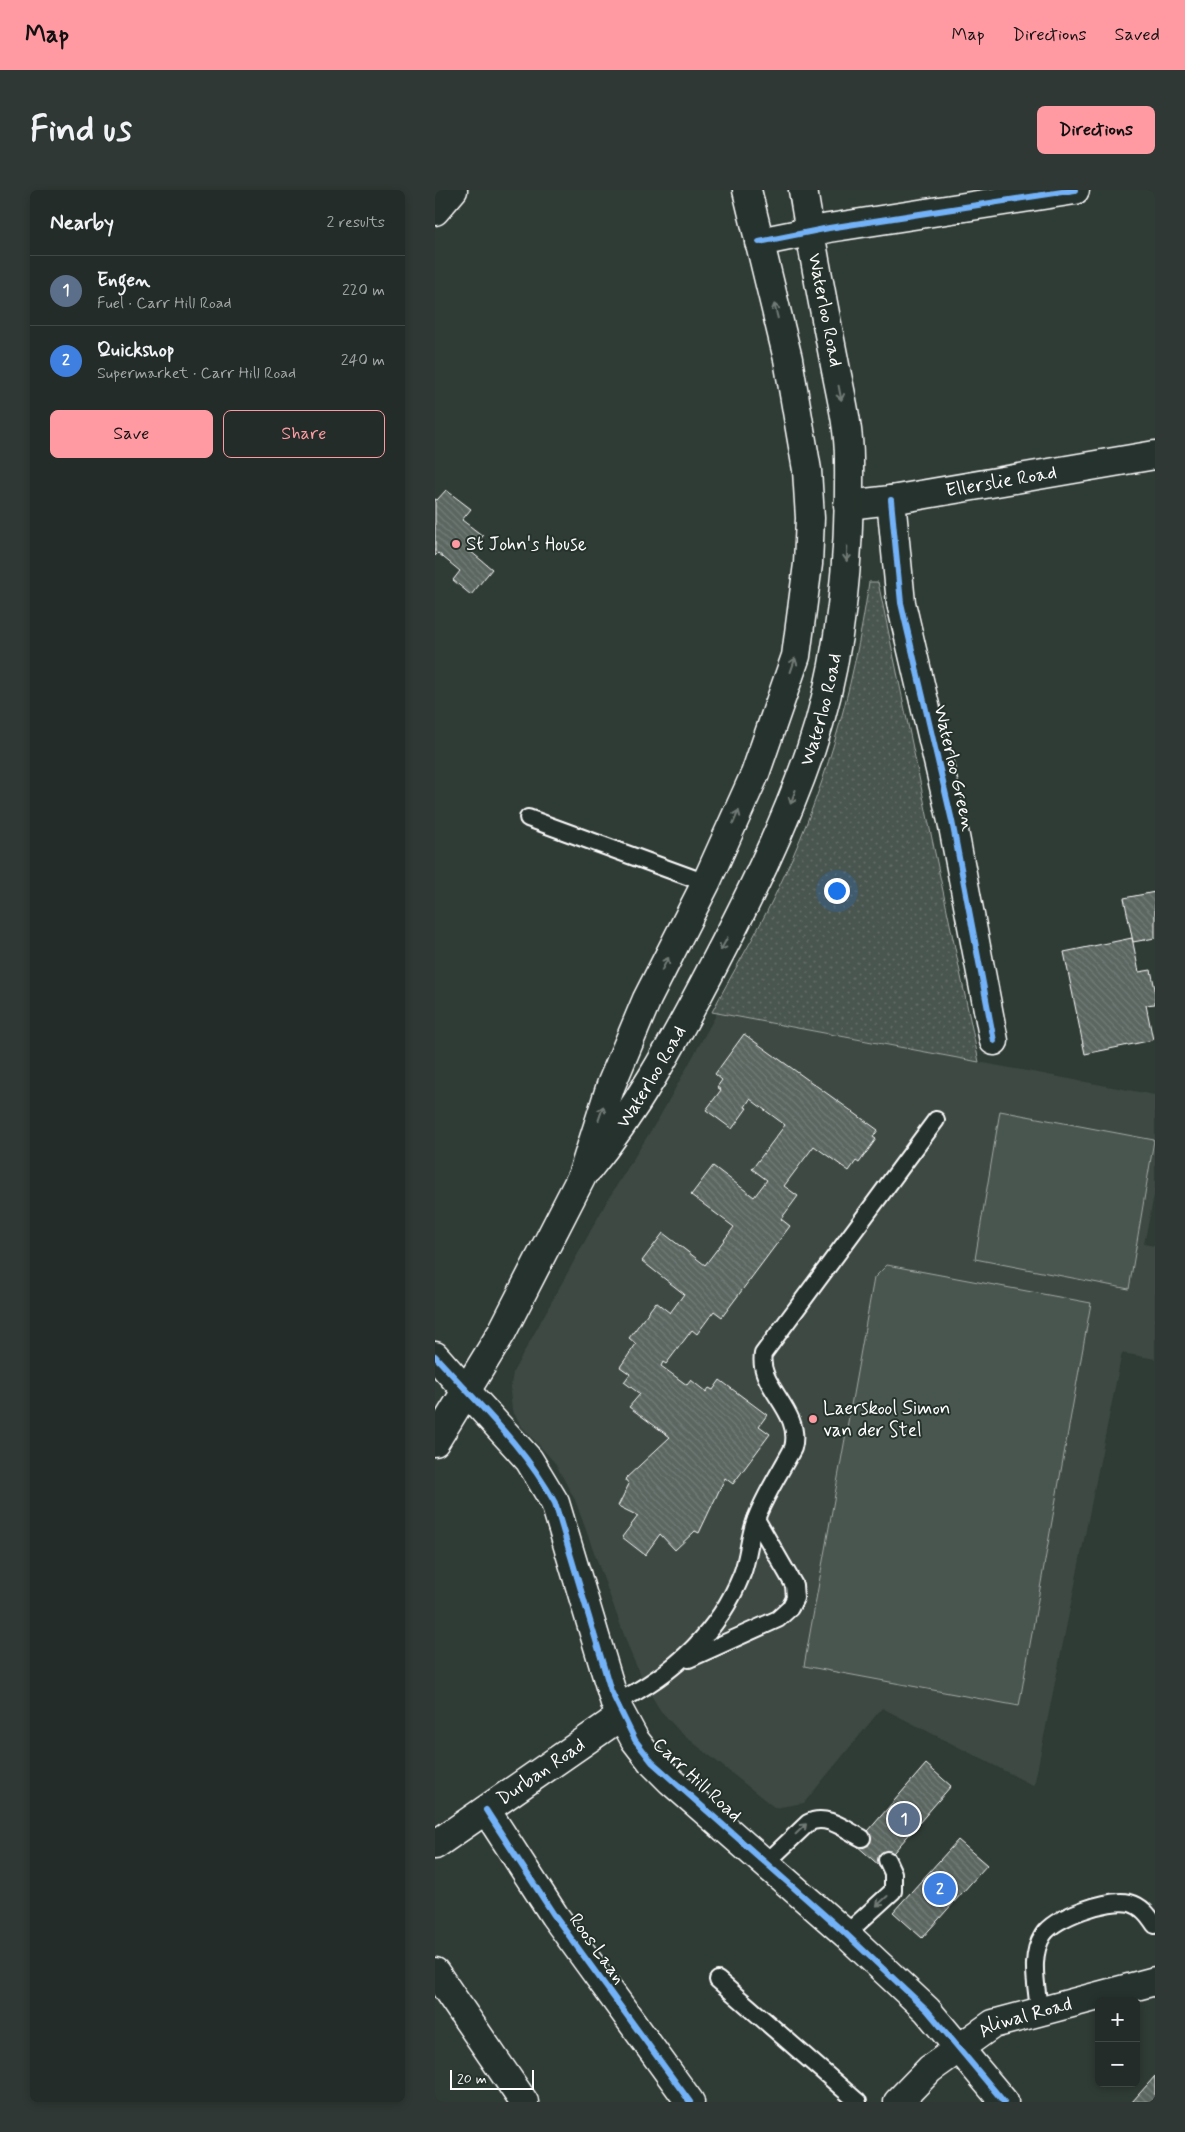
<!DOCTYPE html>
<html lang="en">
<head>
<meta charset="utf-8">
<style>
	:root { --surface:#232c28; --page:#2f3834; --text:#f1f3f6; --muted:#a3a7a8; --line:#404845; --accent:#ff9aa2 }
	body { margin:0; font-family:Mynerve,sans-serif; background:var(--page); color:var(--text) }
	.controls { position:absolute; right:15px; bottom:15px; display:grid; overflow:hidden; border-radius:8px; box-shadow:0 2px 8px #0003 }
	.controls button { width:45px; height:45px; display:grid; place-items:center; padding:0; border:0; border-bottom:1px solid var(--line); background:var(--surface); color:var(--text); font:25px sans-serif }
	.scale { position:absolute; left:15px; bottom:12px; width:84px; box-sizing:border-box; padding-left:5px; border:2px solid #fff; border-top:0; font-size:14px; line-height:18px; white-space:nowrap; color:#fff; -webkit-text-stroke:4px #26332d; paint-order:stroke }
	.you { position:absolute; left:401px; top:700px; width:18px; height:18px; margin:-12px; border:4px solid #fff; border-radius:50%; background:#1a73e8; box-shadow:0 0 0 8px #1a73e833 }
	.badge { display:grid; place-items:center; width:32px; height:32px; border-radius:50%; background:var(--accent); color:#fff; font-size:16px; font-weight:700 }
	.pin { position:absolute; translate:-50% -50%; border:2px solid #fff; box-shadow:0 1px 5px #0006 }
	.list { margin:0; padding:0; list-style:none }
	h2 { display:flex; justify-content:space-between; align-items:center; height:65px; margin:0; padding:0 20px; font-size:21px }
	h2 small { font-size:16px; font-weight:400; color:var(--muted) }
	.list li { display:grid; grid-template-columns:32px 1fr auto; gap:15px; align-items:center; box-sizing:border-box; height:70px; padding:0 20px; border-top:1px solid var(--line) }
	.list b { display:block; font-size:19px; white-space:nowrap }
	.list p { margin:0; font-size:16px; white-space:nowrap; color:var(--muted) }
	.list em { font-size:16px; font-style:normal; color:var(--muted) }
	.actions { display:flex; gap:10px; padding:15px 20px }
	.actions a { flex:1; padding:11px 0; border:1px solid var(--accent); border-radius:8px; text-align:center; font-size:18px; color:var(--accent) }
	.actions .main { background:var(--accent); color:#111 }
	.map { position:relative; flex:none; width:720px; height:1912px; overflow:hidden; border-radius:8px }
	header { display:flex; align-items:center; gap:30px; box-sizing:border-box; height:70px; padding:0 25px; background:var(--accent); color:#111 }
	header strong { font-size:24px }
	nav { display:flex; gap:28px; margin-inline-start:auto; font-size:18px }
	.intro { display:flex; align-items:center; justify-content:space-between; box-sizing:border-box; height:120px; padding:0 30px }
	h1 { margin:0; font-size:35px }
	.button { padding:12px 22px; border-radius:8px; background:var(--accent); color:#111; font-size:18px; font-weight:700 }
	main { display:flex; gap:30px; padding:0 30px }
	aside { flex:1; background:var(--surface); border-radius:8px; box-shadow:0 2px 8px #0003 }
	.map>svg:first-child { display:block }
	.built { fill:#3c4842 }
	.grass { fill:url(#grass-dots); stroke:#a4aaa7 }
	.garden { fill:#4a544f; stroke:#a4aaa7 }
	.building { fill:url(#building-back-hatch); stroke:#fff }
	.lines { fill:none; stroke-linecap:round; stroke-linejoin:round }
	.service-casing { stroke:#fff; stroke-width:20 }
	.minor-casing { stroke:#fff; stroke-width:31 }
	.tertiary-casing { stroke:#fff; stroke-width:31 }
	.secondary-casing { stroke:#fff; stroke-width:31 }
	.service { stroke:#26332d; stroke-width:16 }
	.minor { stroke:#26332d; stroke-width:28 }
	.tertiary { stroke:#26332d; stroke-width:28 }
	.secondary { stroke:#26332d; stroke-width:28 }
	.cycleway-casing { stroke:#26332d; stroke-width:9 }
	.cycleway { stroke:#73b2f8; stroke-width:6 }
	.oneway { stroke:#727a76 }
	.poi-dot { fill:#ff9aa2; stroke:#26332d; stroke-width:2 }
	.labels { text-anchor:middle; dominant-baseline:central; stroke-width:4; stroke-linejoin:round; paint-order:stroke }
	.street-label { font-size:19px; fill:#fff; stroke:#26332d }
	.poi-label { font-size:19px; fill:#fff; stroke:#26332d; text-anchor:start }
</style>
</head>
<body>
<header>
<strong>Map</strong>
<nav><a>Map</a><a>Directions</a><a>Saved</a></nav>
</header>
<div class="intro"><h1>Find us</h1><a class="button">Directions</a></div>
<main>
<aside>
<h2>Nearby<small>2 results</small></h2>
<ul class="list">
<li><span class="badge" style="background:#5c6f8a">1</span><div><b>Engen</b><p>Fuel · Carr Hill Road</p></div><em>220 m</em></li>
<li><span class="badge" style="background:#3f7fe0">2</span><div><b>Quickshop</b><p>Supermarket · Carr Hill Road</p></div><em>240 m</em></li>
</ul>
<div class="actions"><a class="main">Save</a><a>Share</a></div>
</aside>
<div class="map">
<svg width="720" height="1912" viewBox="0 0 720 1912">
	<defs>
		<pattern id="grass-dots" width="8" height="8" patternUnits="userSpaceOnUse" patternTransform="scale(1.25)"><rect width="8" height="8" fill="#4a544f"/><path d="M2 2h.1M6 6h.1" fill="none" stroke="#656e69" stroke-width="1.8" stroke-linecap="round"/></pattern>
		<pattern id="building-back-hatch" width="6" height="6" patternUnits="userSpaceOnUse" patternTransform="scale(1.25)"><rect width="6" height="6" fill="#5b6661"/><path d="M-1 5l2 2M0 0l6 6M5-1l2 2" fill="none" stroke="#747d79"/></pattern>
	</defs>
	<rect width="100%" height="100%" fill="#2f3b35"/>
	<filter id="ink" filterUnits="userSpaceOnUse"><feTurbulence type="fractalNoise" baseFrequency=".02" numOctaves="2"/><feDisplacementMap in="SourceGraphic" scale="10" xChannelSelector="R" yChannelSelector="G"/><feConvolveMatrix kernelMatrix="1 2 1 2 8 2 1 2 1" color-interpolation-filters="sRGB"/></filter>
	<g filter="url(#ink)">
		<polygon class="built" points="282,823 720,905 720,1001 709,1054 720,1056 720,1169 687,1163 599,1596 447,1518 369,1613 340,1618 245,1542 225,1520 211,1497 196,1464 140,1310 120,1273 87,1237 77,1220 75,1202 78,1182 172,1011 225,926"/>
		<path class="grass" d="M434,392H443L544,872L277,822C297,783 321,745 340,705C389,604 418,503 434,392Z"/>
		<g class="garden">
			<polygon points="565,921 719,950 694,1099 540,1069"/>
			<polygon points="452,1075 656,1113 584,1516 369,1476 439,1088"/>
		</g>
		<g class="building">
			<polygon points="11,300 36,319 27,330 48,346 35,361 57,379 36,405 18,390 25,381 3,363 0,366 0,309 2,310"/>
			<polygon points="720,702 720,748 698,752 689,708"/>
			<polygon points="697,748 704,782 716,780 720,799 720,814 711,815 718,850 650,864 629,762"/>
			<polygon points="309,844 443,940 438,947 441,949 424,973 421,971 414,981 379,956 349,996 363,1006 346,1029 355,1036 287,1127 279,1121 262,1144 257,1140 231,1174 228,1172 226,1176 252,1195 256,1190 271,1202 274,1198 278,1200 285,1190 332,1225 324,1236 335,1244 298,1294 290,1288 264,1343 260,1341 240,1360 225,1344 210,1365 187,1347 203,1326 183,1316 194,1294 190,1289 235,1247 194,1217 205,1204 189,1192 195,1184 185,1177 201,1154 194,1148 221,1112 235,1123 249,1104 207,1071 228,1043 270,1075 299,1037 256,1005 278,976 319,1007 332,990 317,979 350,935 315,909 310,917 312,918 297,939 271,920 286,900 282,897 287,890 280,884"/>
			<polygon points="491,1574 516,1596 446,1677 421,1655"/>
			<polygon points="523,1650 552,1675 487,1748 458,1722"/>
			<polygon points="720,1886 720,1912 697,1912"/>
		</g>
		<g class="lines">
			<defs>
				<g id="service">
					<polyline points="93,628 271,693"/>
					<polyline points="254,1469 343,1429 355,1418 360,1408 359,1395 321,1329"/>
					<path d="M180,1513C237,1485 283,1444 307,1384C314,1366 314,1346 321,1329C330,1305 346,1281 358,1258C368,1221 322,1197 328,1164L501,930"/>
					<path d="M331,1673L373,1633C391,1623 411,1640 427,1648"/>
					<polyline points="411,1744 458,1701 458,1683 452,1670"/>
					<polyline points="283,1790 423,1912"/>
					<path d="M604,1821C602,1796 594,1767 608,1745C619,1727 674,1708 695,1713C707,1716 714,1726 720,1735"/>
				</g>
				<g id="minor">
					<polyline points="0,21 18,0"/>
					<polyline points="324,52 394,38 640,0"/>
					<polyline points="456,310 466,413 517,631 559,851"/>
					<path id="s1" d="M413,315L456,310L720,265"/>
					<polyline points="0,1166 32,1202"/>
					<polyline points="51,1620 119,1725 255,1912"/>
					<path id="s2" d="M0,1655L186,1526"/>
					<polyline points="0,1782 89,1912"/>
				</g>
				<g id="tertiary">
					<polyline points="32,1202 94,1270 120,1313 180,1513 200,1550 217,1572 236,1591 411,1744 492,1820 569,1912"/>
					<path id="s3" d="M463,1912L495,1879L558,1834L720,1791"/>
				</g>
				<g id="secondary">
					<path id="s4" d="M153,979C201,921 237,855 272,788C311,714 349,638 376,559C407,469 415,363 414,269C414,236 405,202 399,170C388,114 377,57 368,0"/>
					<polyline points="0,1252 67,1142 147,986 176,895 212,809 271,693 320,584 361,466 373,374 375,328 372,280 353,169 312,0"/>
				</g>
			</defs>
			<use href="#service" class="service-casing"/>
			<use href="#minor" class="minor-casing"/>
			<use href="#tertiary" class="tertiary-casing"/>
			<use href="#secondary" class="secondary-casing"/>
			<use href="#service" class="service"/>
			<use href="#minor" class="minor"/>
			<use href="#tertiary" class="tertiary"/>
			<use href="#secondary" class="secondary"/>
			<defs>
				<g id="cycleway">
					<polyline points="324,52 394,38 640,0"/>
					<polyline points="456,310 466,413 517,631 559,851"/>
					<path d="M0,1166C42,1213 90,1257 120,1313L176,1501L200,1550L217,1572L411,1744L492,1820L569,1912"/>
					<polyline points="51,1620 119,1725 255,1912"/>
				</g>
			</defs>
			<use href="#cycleway" class="cycleway-casing"/>
			<use href="#cycleway" class="cycleway"/>
		</g>
		<defs><path id="oneway-shaft" d="M-6 0H5M1.5-3L5.5 0L1.5 3" fill="none" stroke-width="1.6" stroke-linecap="round" stroke-linejoin="round" transform="scale(1.25)"/></defs>
		<g class="oneway">
			<use href="#oneway-shaft" transform="translate(341 121) rotate(-104)"/>
			<use href="#oneway-shaft" transform="translate(405 203) rotate(79)"/>
			<use href="#oneway-shaft" transform="translate(412 364) rotate(92)"/>
			<use href="#oneway-shaft" transform="translate(358 475) rotate(-71)"/>
			<use href="#oneway-shaft" transform="translate(358 607) rotate(110)"/>
			<use href="#oneway-shaft" transform="translate(301 627) rotate(-67)"/>
			<use href="#oneway-shaft" transform="translate(289 754) rotate(118)"/>
			<use href="#oneway-shaft" transform="translate(230 774) rotate(-62)"/>
			<use href="#oneway-shaft" transform="translate(166 923) rotate(-71)"/>
			<use href="#oneway-shaft" transform="translate(366 1639) rotate(-44)"/>
			<use href="#oneway-shaft" transform="translate(447 1711) rotate(138)"/>
		</g>
	</g>
	<g class="poi-dot">
		<circle cx="21" cy="354" r="5"/>
		<circle cx="378" cy="1229" r="5"/>
	</g>
	<g class="labels">
		<g class="street-label">
			<text transform="translate(390 120) rotate(79)">Waterloo Road</text>
			<text stroke="none"><textPath href="#s1" startOffset="155">Ellerslie Road</textPath></text>
			<text stroke="none"><textPath href="#s4" startOffset="518">Waterloo Road</textPath></text>
			<text transform="translate(519 578) rotate(77)">Waterloo Green</text>
			<text stroke="none"><textPath href="#s4" startOffset="112">Waterloo Road</textPath></text>
			<text stroke="none"><textPath href="#s2" startOffset="129">Durban Road</textPath></text>
			<text transform="translate(262 1590) rotate(43)">Carr Hill Road</text>
			<text transform="translate(162 1759) rotate(54)">Roos Laan</text>
			<text stroke="none"><textPath href="#s3" startOffset="156">Aliwal Road</textPath></text>
		</g>
		<g class="poi-label">
			<text x="31" y="354">St John's House</text>
			<text x="388" y="1218">Laerskool Simon<tspan x="388" dy="22">van der Stel</tspan></text>
		</g>
	</g>
</svg>
<div class="controls">
<button>+</button>
<button>−</button>
</div>
<div class="scale">20 m</div>
<div class="you"></div>
<div class="pin badge" style="left:469px;top:1629px;background:#5c6f8a">1</div>
<div class="pin badge" style="left:505px;top:1699px;background:#3f7fe0">2</div>
</div>
</main>
</body>
</html>
